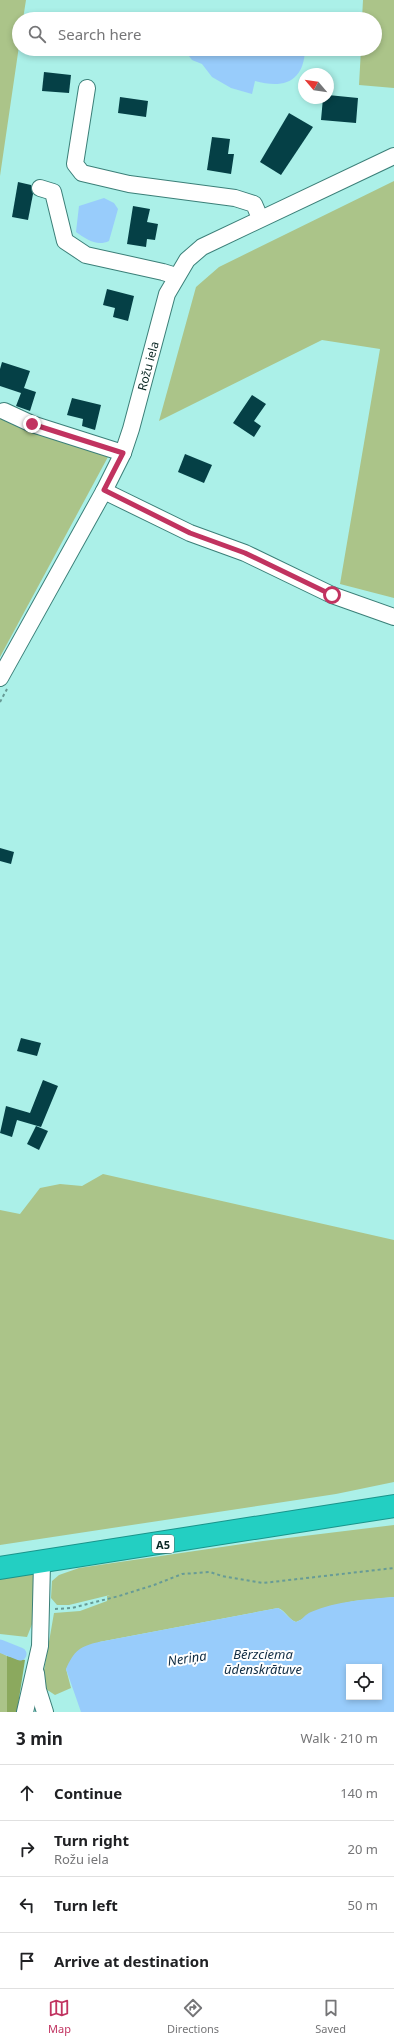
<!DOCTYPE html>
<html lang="en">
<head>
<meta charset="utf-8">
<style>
	:root { --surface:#fff; --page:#f6f6f6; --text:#202124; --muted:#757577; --line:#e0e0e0; --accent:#c13360 }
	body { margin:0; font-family:"Noto Sans",sans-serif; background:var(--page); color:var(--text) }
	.controls { position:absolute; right:12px; bottom:12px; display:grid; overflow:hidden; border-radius:0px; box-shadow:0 2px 6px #0003 }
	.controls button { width:36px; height:36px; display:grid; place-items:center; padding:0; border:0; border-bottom:1px solid var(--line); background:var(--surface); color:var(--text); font:20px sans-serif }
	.compass { position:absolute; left:298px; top:68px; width:36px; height:36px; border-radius:50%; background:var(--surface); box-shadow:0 2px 6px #0003; rotate:299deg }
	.stop { position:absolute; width:12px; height:12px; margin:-9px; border:3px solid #c13360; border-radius:50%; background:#fff }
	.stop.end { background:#c13360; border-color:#fff; box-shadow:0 1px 4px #0008 }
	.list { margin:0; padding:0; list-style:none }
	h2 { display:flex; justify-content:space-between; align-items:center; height:52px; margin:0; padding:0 16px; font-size:17px }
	h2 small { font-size:13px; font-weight:400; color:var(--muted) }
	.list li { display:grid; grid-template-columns:26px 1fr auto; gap:12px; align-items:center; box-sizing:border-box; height:56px; padding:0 16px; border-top:1px solid var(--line) }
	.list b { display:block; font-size:15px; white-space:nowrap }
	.list p { margin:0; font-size:13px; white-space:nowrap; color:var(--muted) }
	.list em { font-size:13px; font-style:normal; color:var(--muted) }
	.icon { flex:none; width:22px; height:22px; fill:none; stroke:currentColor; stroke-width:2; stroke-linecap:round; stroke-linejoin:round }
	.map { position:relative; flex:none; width:394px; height:1712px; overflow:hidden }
	.search { position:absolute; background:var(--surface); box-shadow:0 2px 6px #0003; left:12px; right:12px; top:12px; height:44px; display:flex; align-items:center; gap:10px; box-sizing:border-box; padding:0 14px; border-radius:22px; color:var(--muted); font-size:15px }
	.sheet { height:276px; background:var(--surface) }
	nav { display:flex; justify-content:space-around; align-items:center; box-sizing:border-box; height:56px; border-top:1px solid var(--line); background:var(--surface); font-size:11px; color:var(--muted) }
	nav a { display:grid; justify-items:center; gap:2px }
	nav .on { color:var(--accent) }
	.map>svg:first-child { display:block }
	.green { fill:#abc489 }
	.forest { fill:#8ba95e }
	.water { fill:#98ccfb; fill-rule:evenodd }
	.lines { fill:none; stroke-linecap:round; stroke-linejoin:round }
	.canal { stroke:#98ccfb; stroke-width:13 }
	.building { fill:#054046 }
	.minor-casing { stroke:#3b7f78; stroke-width:18 }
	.highway-casing { stroke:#1a948b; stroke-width:24 }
	.path { stroke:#679b96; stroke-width:2; stroke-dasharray:3 3; stroke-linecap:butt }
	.minor { stroke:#fff; stroke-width:16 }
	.highway { stroke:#23cfc2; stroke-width:22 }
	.route { stroke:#c13360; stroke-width:5 }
	.labels { text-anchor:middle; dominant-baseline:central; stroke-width:4; stroke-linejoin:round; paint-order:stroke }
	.shield { fill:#fff; stroke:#546866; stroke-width:1 }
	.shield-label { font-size:11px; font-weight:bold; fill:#0a2724 }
	.street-label { font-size:12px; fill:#0a2724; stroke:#fff }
	.water-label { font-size:13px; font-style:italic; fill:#112d44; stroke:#fff }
</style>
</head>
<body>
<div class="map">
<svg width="394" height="1712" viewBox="0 0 394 1712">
	<rect width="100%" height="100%" fill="#abf0e8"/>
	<g class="green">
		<polygon points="0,0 26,0 23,19 19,19 19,46 0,176"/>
		<polygon points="363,0 394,0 394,88 359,85 361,49 375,49 375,19 362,19"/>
		<polygon points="394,181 394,598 340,584 380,349 322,340 159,421 196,287 219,267"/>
		<polygon points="0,418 109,455 0,657"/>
		<polygon points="103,1174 394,1240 394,1482 336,1494 0,1545 0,1210 20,1214 40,1188 60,1184 82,1186"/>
		<path d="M394,1525V1597L354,1601L331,1606L296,1622C288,1619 286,1611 278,1608L99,1642L66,1669L71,1688L55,1695L46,1689L42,1682L54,1613L80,1611L107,1601V1596L110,1595L69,1605H57L51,1598L52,1581L59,1575L79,1568L263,1541Z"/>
		<polygon points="28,1569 34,1575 34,1619 27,1637 0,1634 0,1573"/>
		<polygon points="0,1652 7,1656 7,1712 0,1712"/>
	</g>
	<polygon class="forest" points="7,1656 25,1660 18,1705 19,1712 7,1712"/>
	<g class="water">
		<path d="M187,49H305C304,82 284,89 255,81L252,94L231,88L212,77L202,64L192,60L186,52Z"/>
		<path d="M104,198L114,203L118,209L109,241C97,247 86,239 76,232L79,206Z"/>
		<path d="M394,1597V1712H81L66,1669C74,1651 80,1646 99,1642L278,1608C286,1612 288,1619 296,1622C303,1620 305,1614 311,1612C337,1601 366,1599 394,1597ZM349,1667H379V1697H349Z"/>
	</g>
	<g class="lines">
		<polyline class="canal" points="0,1646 20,1654"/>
	</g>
	<g class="building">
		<polygon points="44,72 71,75 69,93 42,91"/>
		<polygon points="328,95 358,98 356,123 321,120 323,98 328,98"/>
		<polygon points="120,97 148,101 146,117 118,113"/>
		<polygon points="289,113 313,127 281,175 260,162"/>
		<polygon points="212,137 230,139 228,154 234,154 231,174 207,170"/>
		<polygon points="18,182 31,185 33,194 28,220 12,217"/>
		<polygon points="133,206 150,209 147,222 158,224 155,240 147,239 146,247 127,244"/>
		<polygon points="107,289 134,296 128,321 113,317 115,308 103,305"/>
		<polygon points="2,362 30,371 24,388 36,392 30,411 16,406 21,393 0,386 0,369"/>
		<polygon points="252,395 266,404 254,421 261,426 254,437 233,423"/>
		<polygon points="72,398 101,405 95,430 82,426 83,419 67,415"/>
		<polygon points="185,454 212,465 204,483 178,472"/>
		<polygon points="0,848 14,852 11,864 0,861"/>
		<polygon points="21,1038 41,1043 37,1056 17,1051"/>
		<polygon points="43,1080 58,1086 41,1127 17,1120 12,1137 0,1133 6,1106 30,1113"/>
		<polygon points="36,1126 48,1131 39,1150 27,1144"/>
	</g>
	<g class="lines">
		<defs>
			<g id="minor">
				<polyline points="87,88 75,164 82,173 129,184 235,198 254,204 260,218"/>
				<polyline points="40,188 53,192 65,241 86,255 163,272 176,276"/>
				<polyline points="4,411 32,424 123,453"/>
				<polyline points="104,491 190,533 245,553 332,595 394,617"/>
				<polyline points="0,678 104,491 123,453 131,429 167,294 187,260 202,247 394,156"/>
				<polyline points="36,1673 38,1690 45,1712"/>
				<polyline points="25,1712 40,1646 42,1563"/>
			</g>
			<polyline id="highway" points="0,1568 394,1506"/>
		</defs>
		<use href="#minor" class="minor-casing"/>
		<use href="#highway" class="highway-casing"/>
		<g class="path">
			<polyline points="0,702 7,689"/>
			<polyline points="55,1609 72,1608 119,1596 154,1585 182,1574 210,1572 222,1576 263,1583 394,1568"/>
		</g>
		<use href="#minor" class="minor"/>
		<use href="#highway" class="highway"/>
	</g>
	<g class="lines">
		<polyline class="route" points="32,424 123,453 104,490 190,533 245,553 332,595"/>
	</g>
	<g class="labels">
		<rect class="shield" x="152" y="1535" width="22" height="18" rx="3"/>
		<g class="shield-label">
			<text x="163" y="1544">A5</text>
		</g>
		<g class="street-label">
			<text transform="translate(148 366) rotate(-75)">Rožu iela</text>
		</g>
		<g class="water-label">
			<text x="263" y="1654">Bērzciema<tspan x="263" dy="15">ūdenskrātuve</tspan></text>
			<text transform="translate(187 1658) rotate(-8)">Neriņa</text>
		</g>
	</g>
</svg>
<div class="controls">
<button><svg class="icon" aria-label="locate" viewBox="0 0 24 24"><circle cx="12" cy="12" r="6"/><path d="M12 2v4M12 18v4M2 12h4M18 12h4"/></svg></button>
</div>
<svg class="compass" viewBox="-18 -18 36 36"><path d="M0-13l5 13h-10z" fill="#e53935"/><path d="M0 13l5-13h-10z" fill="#757577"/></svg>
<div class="stop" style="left:332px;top:595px"></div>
<div class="stop end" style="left:32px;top:424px"></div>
<div class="search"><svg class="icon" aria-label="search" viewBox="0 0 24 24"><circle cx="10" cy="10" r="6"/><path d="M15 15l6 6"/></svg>Search here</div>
</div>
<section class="sheet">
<h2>3 min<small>Walk · 210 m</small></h2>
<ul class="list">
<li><svg class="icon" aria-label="ahead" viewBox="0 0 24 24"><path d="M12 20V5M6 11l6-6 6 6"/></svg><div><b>Continue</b></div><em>140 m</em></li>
<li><svg class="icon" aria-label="right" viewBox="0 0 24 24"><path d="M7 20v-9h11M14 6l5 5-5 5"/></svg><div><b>Turn right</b><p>Rožu iela</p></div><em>20 m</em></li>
<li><svg class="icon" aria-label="left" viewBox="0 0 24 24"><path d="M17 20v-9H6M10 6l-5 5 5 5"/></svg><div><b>Turn left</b></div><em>50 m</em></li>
<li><svg class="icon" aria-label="arrive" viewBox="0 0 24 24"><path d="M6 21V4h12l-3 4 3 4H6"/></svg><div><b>Arrive at destination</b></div></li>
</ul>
</section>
<nav>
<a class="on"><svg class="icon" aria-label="map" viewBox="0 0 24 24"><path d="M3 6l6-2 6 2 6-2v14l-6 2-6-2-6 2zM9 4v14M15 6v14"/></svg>Map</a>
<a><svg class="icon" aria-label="directions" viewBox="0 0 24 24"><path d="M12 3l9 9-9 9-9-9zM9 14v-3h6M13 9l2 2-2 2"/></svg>Directions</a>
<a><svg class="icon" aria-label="saved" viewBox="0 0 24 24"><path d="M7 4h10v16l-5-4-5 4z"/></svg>Saved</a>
</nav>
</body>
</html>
